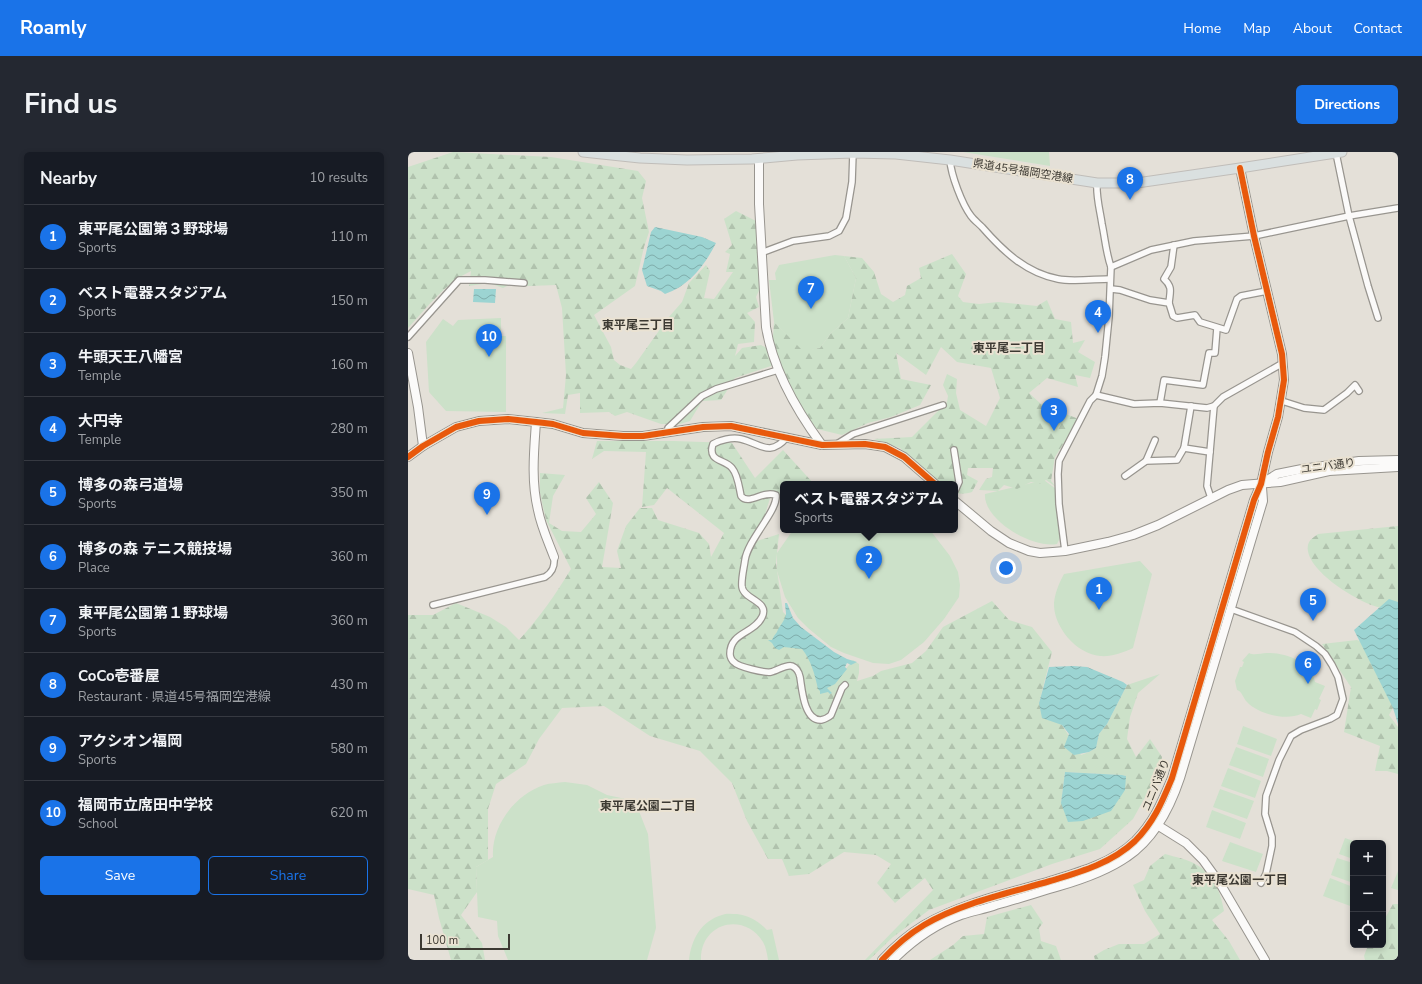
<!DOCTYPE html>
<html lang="en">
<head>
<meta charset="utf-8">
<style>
	:root { --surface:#171b24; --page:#242831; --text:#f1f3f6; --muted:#9ea1a6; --line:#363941; --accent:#1a73e8 }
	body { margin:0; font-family:"Nunito Sans","Noto Sans JP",sans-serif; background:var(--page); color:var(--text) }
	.controls { position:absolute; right:12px; bottom:12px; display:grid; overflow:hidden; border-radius:6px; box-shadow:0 2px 6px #0003 }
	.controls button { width:36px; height:36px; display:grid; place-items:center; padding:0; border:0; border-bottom:1px solid var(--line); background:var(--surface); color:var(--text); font:20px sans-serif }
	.scale { position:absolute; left:12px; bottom:10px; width:90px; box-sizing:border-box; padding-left:4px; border:2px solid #3c3932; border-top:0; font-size:11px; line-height:14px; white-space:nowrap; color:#3c3932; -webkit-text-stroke:3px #eae2d2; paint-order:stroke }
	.you { position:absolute; left:598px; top:416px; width:14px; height:14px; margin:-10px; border:3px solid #fff; border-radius:50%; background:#1a73e8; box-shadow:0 0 0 6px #1a73e833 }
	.badge { display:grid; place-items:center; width:26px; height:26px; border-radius:50%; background:var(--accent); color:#fff; font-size:13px; font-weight:700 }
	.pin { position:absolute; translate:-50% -33px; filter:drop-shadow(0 1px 2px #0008) }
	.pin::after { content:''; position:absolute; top:21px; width:14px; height:12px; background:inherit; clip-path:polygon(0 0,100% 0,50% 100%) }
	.popup { position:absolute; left:372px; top:329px; width:178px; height:52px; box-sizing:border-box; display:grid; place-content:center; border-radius:6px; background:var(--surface); filter:drop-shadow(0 1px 3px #0005); font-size:13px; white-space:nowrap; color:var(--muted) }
	.popup b { font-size:15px; color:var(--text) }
	.popup::after { content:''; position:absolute; left:50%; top:100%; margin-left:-8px; border:8px solid transparent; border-top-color:var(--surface) }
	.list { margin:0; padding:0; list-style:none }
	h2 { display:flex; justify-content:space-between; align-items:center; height:52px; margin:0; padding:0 16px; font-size:17px }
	h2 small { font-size:13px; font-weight:400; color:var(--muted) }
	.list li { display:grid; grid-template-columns:26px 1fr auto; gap:12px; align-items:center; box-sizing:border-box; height:64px; padding:0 16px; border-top:1px solid var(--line) }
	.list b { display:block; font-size:15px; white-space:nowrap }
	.list p { margin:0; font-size:13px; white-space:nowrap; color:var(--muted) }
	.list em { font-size:13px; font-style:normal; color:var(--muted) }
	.actions { display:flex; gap:8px; padding:12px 16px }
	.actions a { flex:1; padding:9px 0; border:1px solid var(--accent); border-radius:6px; text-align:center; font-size:14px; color:var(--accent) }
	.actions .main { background:var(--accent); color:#fff }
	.icon { flex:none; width:22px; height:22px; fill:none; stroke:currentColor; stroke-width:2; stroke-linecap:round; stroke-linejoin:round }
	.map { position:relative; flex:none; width:990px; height:808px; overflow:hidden; border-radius:6px }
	header { display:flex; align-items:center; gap:24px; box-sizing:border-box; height:56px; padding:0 20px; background:var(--accent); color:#fff }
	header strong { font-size:19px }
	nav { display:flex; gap:22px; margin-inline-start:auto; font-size:14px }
	.intro { display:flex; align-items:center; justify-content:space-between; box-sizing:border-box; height:96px; padding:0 24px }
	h1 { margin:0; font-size:28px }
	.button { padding:10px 18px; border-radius:6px; background:var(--accent); color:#fff; font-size:14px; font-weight:700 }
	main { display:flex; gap:24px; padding:0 24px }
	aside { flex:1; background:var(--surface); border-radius:6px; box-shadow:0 2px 6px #0003 }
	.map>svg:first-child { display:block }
	.grass { fill:#cce1c9 }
	.forest { fill:url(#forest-firs); fill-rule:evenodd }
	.water { fill:url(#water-waves) }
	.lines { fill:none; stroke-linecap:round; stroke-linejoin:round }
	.street-casing { stroke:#98958f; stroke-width:8 }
	.secondary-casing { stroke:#98958f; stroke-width:10 }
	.primary-casing { stroke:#c0bdb9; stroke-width:11 }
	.street { stroke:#fbfaf9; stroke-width:5.5 }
	.secondary { stroke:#fbfaf9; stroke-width:8 }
	.primary { stroke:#dae0e0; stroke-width:9 }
	.cycleway-casing { stroke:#eae2d2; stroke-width:8 }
	.cycleway { stroke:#e8590c; stroke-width:6 }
	.labels { text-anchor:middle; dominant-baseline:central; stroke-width:4; stroke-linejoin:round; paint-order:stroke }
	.street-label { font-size:11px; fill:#3c3932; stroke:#eae2d2 }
	.neighbourhood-label { font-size:12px; font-weight:bold; fill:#3c3932; stroke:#eae2d2 }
</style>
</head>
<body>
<header>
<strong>Roamly</strong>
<nav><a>Home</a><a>Map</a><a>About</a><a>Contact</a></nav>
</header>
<div class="intro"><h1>Find us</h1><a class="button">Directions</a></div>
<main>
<aside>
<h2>Nearby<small>10 results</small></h2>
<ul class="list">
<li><span class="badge">1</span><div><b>東平尾公園第３野球場</b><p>Sports</p></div><em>110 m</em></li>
<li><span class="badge">2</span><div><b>ベスト電器スタジアム</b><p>Sports</p></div><em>150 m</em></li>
<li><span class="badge">3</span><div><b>牛頭天王八幡宮</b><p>Temple</p></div><em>160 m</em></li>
<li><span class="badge">4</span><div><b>大円寺</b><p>Temple</p></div><em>280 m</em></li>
<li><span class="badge">5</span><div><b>博多の森弓道場</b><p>Sports</p></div><em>350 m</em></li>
<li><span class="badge">6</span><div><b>博多の森 テニス競技場</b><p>Place</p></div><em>360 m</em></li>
<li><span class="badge">7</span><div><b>東平尾公園第１野球場</b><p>Sports</p></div><em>360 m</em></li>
<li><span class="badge">8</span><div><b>CoCo壱番屋</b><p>Restaurant · 県道45号福岡空港線</p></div><em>430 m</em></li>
<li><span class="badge">9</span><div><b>アクシオン福岡</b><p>Sports</p></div><em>580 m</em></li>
<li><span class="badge">10</span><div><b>福岡市立席田中学校</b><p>School</p></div><em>620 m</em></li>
</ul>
<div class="actions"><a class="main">Save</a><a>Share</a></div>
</aside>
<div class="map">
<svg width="990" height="808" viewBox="0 0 990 808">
	<defs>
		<pattern id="forest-firs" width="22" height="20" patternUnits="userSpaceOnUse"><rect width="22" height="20" fill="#cce1c9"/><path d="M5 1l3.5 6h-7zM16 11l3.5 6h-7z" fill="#b0c2ad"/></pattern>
		<pattern id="water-waves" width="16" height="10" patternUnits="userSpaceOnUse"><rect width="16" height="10" fill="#9cd4d2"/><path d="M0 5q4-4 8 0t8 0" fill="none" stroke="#80adab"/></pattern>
	</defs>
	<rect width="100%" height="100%" fill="#e4e0d8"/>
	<g class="grass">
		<polygon points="555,0 641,0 642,14"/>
		<polygon points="427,103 436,104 448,126 440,166 422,182 412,196 395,200 366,170 361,128 368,128 367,121 371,113"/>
		<polygon points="93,166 93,184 98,184 98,260 38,259 21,240 18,190 35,167 45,174 50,168"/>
		<path d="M636,328L648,337L653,384L649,392C625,397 575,368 577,342Z"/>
		<polygon points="385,378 522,378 542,404 550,420 552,433 551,445 536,467 516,490 493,508 481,512 465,511 436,501 423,495 400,476 390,466 377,445 369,419 369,401"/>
		<path d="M732,409L744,422L725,496C714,501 703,505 692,504C668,502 645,474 646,451C647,441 651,431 656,422Z"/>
		<path d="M841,501C847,504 852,501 859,501C877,500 904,510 907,530L917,534L911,547L913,548L909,558L907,557L903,566L893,562C878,569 850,562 839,550C835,546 834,539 829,538L827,529L832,515H834L836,510L834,509Z"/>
		<polygon points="835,574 869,587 863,604 829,592"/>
		<polygon points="828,595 861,607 855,625 821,613"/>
		<polygon points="820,616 853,629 847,646 813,634"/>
		<path d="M157,630L179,633L199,643L227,649L240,682L248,776L239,808H100L90,784L89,769L70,765L68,715L85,705C83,675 106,643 136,633C142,631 150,631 157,630Z"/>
		<polygon points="812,637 846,649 839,667 805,655"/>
		<polygon points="804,658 838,671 832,687 798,675"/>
		<polygon points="937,686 951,691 945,691 945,707 931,702"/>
		<polygon points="822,690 855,702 848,720 814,709"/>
		<polygon points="929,706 945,711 945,731 923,723"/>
		<polygon points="990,719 990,738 983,736"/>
		<polygon points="922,726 945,735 945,755 915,744"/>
		<path d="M329,762C342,764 350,769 359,778L364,777L371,808H360C359,802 358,795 355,790C336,759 292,771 293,808H281C283,788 293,769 314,763C318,761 324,762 329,762Z"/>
	</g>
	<g class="forest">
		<path d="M45,0L143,5L230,19L238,29L234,46L241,80L236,95L227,134L186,163L203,195L206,208L212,213L223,217L228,211L260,166L274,150L281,131L298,113L302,119L296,146L306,147L325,120H318L322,102L317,100L324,93L316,67L328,59L350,70L349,86L354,89L356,128L348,145L351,155L339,161L347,170L346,190L330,192L327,204L334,196L353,193L364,199L366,170L395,199L412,196L422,182L440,166L448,126L436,104L454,106L466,120L473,142L485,150L497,143L499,134L513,126L511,116L544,102L558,122L550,144L555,150L571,152L590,150L629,154L639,148L647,167L663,170L665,191L677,188L670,200L687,210L682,226L667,223L670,235L639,226L621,241L633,252L650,251L652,260L671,267L647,305L643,329L648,335L638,328L632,332L623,330L609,337L596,333L590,339L571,338L578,327L584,325L585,316H560L559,323L570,329L564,340C558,342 553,342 547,341V332H533L530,329L516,319L492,296L466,287L504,285L539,250L540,244L535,233L539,222L549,227L548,241L552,258L578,274L592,246L583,216L549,210L533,195L518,223L488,201L493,227L523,233L512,253L483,265L460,271L434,283L405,276L366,213L327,226L313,248L294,249L282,269L272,272H253L219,260L207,264L201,260L172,261V241L160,243L157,262L134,261L155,256L158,223L154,156L148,133L122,134L101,133L95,136L81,131L61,134L63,119C37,131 19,156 0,176V15Z"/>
		<path d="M189,289H266L324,291L347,326L375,298L406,332H375V348L363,343L349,389L371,382L368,411L375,460L380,465L391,493L428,529L445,508L451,512V521L449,529L465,524L473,519L504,511L518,499L535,475L584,449L601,468L624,475L644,500L631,551L654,573L673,603L681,600L688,596L691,582L699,572L719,533L752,522L730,541L722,565L719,587L728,605L742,587L754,605L752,618L725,667L692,697L644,712L521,758L485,785L461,808H457L525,738L517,726L487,751L469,731L483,712L468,703L436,700L401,722L381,724L374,707H360L339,669L324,631L292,599L242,584L196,554L154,556L131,587L118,612L88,632L80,657V708L68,715L69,740L53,763L74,791L77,808H43L31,766L26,743L0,737V463H25L48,451L82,465L98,475L111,488C131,466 148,442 163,417L138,368L132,341V321L157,323L145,344L141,371L154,379L173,380L188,362L178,346L191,330L205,351L194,415L213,416L209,399L218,374L232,356H244L250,368L291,381L301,392L303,405L316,381L259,336L246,353L234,355L238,300L196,299L184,307ZM657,620L714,623L718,624L653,651Z"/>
		<path d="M990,374V457C985,457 979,457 974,456C954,453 895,418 900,393C901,388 906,385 910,382Z"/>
		<polygon points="949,488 982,502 990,547 981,563 990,575 990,622 979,619 967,619 972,594 936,580 943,535 914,492"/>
		<path d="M757,702C767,705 780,707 789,713C806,723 813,741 816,759L804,768L821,789L832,808H687L686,804L696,798L711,792H736L752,782L737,759L725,733L736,728L742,714Z"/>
		<polygon points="985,752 990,752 990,808 957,808 956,804 960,793 975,793 976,768"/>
		<polygon points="623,753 635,771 631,776 633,789 648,794 653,808 522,808 545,793 555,784 576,782 579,765"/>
	</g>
	<g class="water">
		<path d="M247,75L294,85L308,91C297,113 281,134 257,142L253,139L239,134L234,118L243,80Z"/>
		<polygon points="66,137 88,137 87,151 65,150"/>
		<polygon points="981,447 990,450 990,572 985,556 946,478"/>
		<path d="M377,451H379L385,466L393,475L426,500L439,507L449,510L443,513L439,511L437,515L439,517L427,532L419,536L424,541L422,542L420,540L412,542V539L410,537C407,523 403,508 394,497L376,495L371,498L367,496L364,491L360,488H364L366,484L369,480C371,474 377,469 378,462C378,459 377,455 377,451Z"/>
		<polygon points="665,514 679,515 715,530 719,533 699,572 691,582 688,596 681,600 666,603 656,595 661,582 654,573 634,566 631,551 641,515"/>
		<polygon points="657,620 714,623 718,624 717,638 703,659 675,669 660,670 653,651"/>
	</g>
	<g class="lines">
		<defs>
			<g id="street">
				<polyline points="928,1 941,64 960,134 970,166"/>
				<path d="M542,8C543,23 554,52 563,64C566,68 570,71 574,75C595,99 618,121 650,127C663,130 688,127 702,127"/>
				<polyline points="353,101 385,89 421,84 431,79 438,66 444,30 445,1"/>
				<polyline points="703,115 743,98 786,89 846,84 941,64 990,56"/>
				<polyline points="703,137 712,138 742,148 761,151 765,164 769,166 787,163 792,170 818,178 829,147 833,144 859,139"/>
				<path d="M761,151C762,140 765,135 756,127L763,115L766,93"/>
				<polyline points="0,185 51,128 77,128 116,131"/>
				<polyline points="688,243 726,252 752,251 799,256 806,254 815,245 875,211"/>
				<polyline points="874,249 896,256 916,258 939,241 947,233 951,239"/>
				<polyline points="752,251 756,228 795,233 801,201 807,201 809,176"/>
				<polyline points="783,254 776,296 802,300"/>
				<polyline points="260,280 260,276 294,244 308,237 370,218"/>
				<path d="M379,285C362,306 351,291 333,287C324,285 312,288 305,292C299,310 317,307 324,316C330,323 331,335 333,344C341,354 354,338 368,343C370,359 340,387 337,408C336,416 333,427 334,435C336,448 362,449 354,465C346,482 322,480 322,502C322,505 324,509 326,510C330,515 357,521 363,520C369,519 378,512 384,514C389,516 391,520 392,525C394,537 396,569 413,568C417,567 420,566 423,563L434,536L437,533"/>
				<polyline points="429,292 445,282 535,253"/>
				<polyline points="546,298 551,330 547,339"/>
				<polyline points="738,309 747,288"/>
				<polyline points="717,324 738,309 769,308 776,296"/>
				<polyline points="803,346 799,334 806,254"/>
				<path d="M657,399L651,352L650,322L651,309L682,249L688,243L694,224L697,205L701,165L703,115C698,101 697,86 694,72C692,58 688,45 689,31"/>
				<path d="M25,453L137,425C145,420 147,414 146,405"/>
				<polyline points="823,457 887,480 908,494 917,502 924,513 930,525 935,547 929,563 922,567 893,578 883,584 871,608 858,644 857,662 864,685 864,694 858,722 853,731"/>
			</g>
			<g id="secondary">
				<path d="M351,7V52L358,175C365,217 389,259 414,293"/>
				<polyline points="0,201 10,255 15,294"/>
				<path d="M128,270C126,299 123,329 130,358C133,374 140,389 146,405"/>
				<polyline points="0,305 15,294 48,275 71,269 100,267 128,270 145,272 175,281 215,284 235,284 295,275 323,274 414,293 457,292 477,295 496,305 527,332"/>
				<polyline points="856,330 869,322 894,317 951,309 990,308"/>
				<polyline points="547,349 583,379 601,391 621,399 632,401 645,400 657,399 700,390 725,383 750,373 820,338 834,333 872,330 921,319 990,315"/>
				<polyline points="746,671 778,691 795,708 813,733 857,808"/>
				<path d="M474,808C486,795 501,782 516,773C553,751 601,741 642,729C672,720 704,711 727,689C746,670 754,650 764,626L846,348L853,332L860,300L870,265L876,228L874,202L846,84L832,16"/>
				<path d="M485,808C504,789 528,772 553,763C565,759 577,757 588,753C610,747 631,740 652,734C676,727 699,719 719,705C746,687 762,656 772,626L855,349L854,335"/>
			</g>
			<polyline id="primary" points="175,0 232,6 279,8 344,7 389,3 445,1 488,2 542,8 689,31 729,31 832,16 934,0"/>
		</defs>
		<use href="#street" class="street-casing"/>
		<use href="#secondary" class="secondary-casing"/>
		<use href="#primary" class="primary-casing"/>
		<use href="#street" class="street"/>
		<use href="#secondary" class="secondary"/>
		<use href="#primary" class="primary"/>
		<defs>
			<g id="cycleway">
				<polyline points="0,305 15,294 48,275 71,269 100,267 128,270 145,272 175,281 215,284 235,284 295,275 323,274 414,293 457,292 477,295 496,305 527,332"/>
				<path d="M474,808C486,795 501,782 516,773C553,751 601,741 642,729C672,720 704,711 727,689C746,670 754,650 764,626L846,348L853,332L860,300L870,265L876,228L874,202L846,84L832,16"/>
			</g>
		</defs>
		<use href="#cycleway" class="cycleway-casing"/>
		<use href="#cycleway" class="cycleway"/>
	</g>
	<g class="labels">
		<g class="street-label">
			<text transform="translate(615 19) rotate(9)">県道45号福岡空港線</text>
			<text transform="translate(920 314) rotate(-8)">ユニバ通り</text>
			<text transform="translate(748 633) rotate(-68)">ユニバ通り</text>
		</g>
		<g class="neighbourhood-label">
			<text x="230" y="173">東平尾三丁目</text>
			<text x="601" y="196">東平尾二丁目</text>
			<text x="240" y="654">東平尾公園二丁目</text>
			<text x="832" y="728">東平尾公園一丁目</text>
		</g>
	</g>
</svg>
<div class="controls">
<button>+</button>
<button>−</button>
<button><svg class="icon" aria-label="locate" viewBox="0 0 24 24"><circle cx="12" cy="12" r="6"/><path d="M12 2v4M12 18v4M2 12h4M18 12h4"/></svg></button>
</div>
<div class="scale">100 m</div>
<div class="you"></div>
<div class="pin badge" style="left:691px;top:458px">1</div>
<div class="pin badge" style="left:461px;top:427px">2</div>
<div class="popup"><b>ベスト電器スタジアム</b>Sports</div>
<div class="pin badge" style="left:646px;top:279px">3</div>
<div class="pin badge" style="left:690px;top:181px">4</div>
<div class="pin badge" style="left:905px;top:469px">5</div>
<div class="pin badge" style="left:900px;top:532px">6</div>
<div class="pin badge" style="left:403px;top:157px">7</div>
<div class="pin badge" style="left:722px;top:48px">8</div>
<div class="pin badge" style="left:79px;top:363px">9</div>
<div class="pin badge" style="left:81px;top:205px">10</div>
</div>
</main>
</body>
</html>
